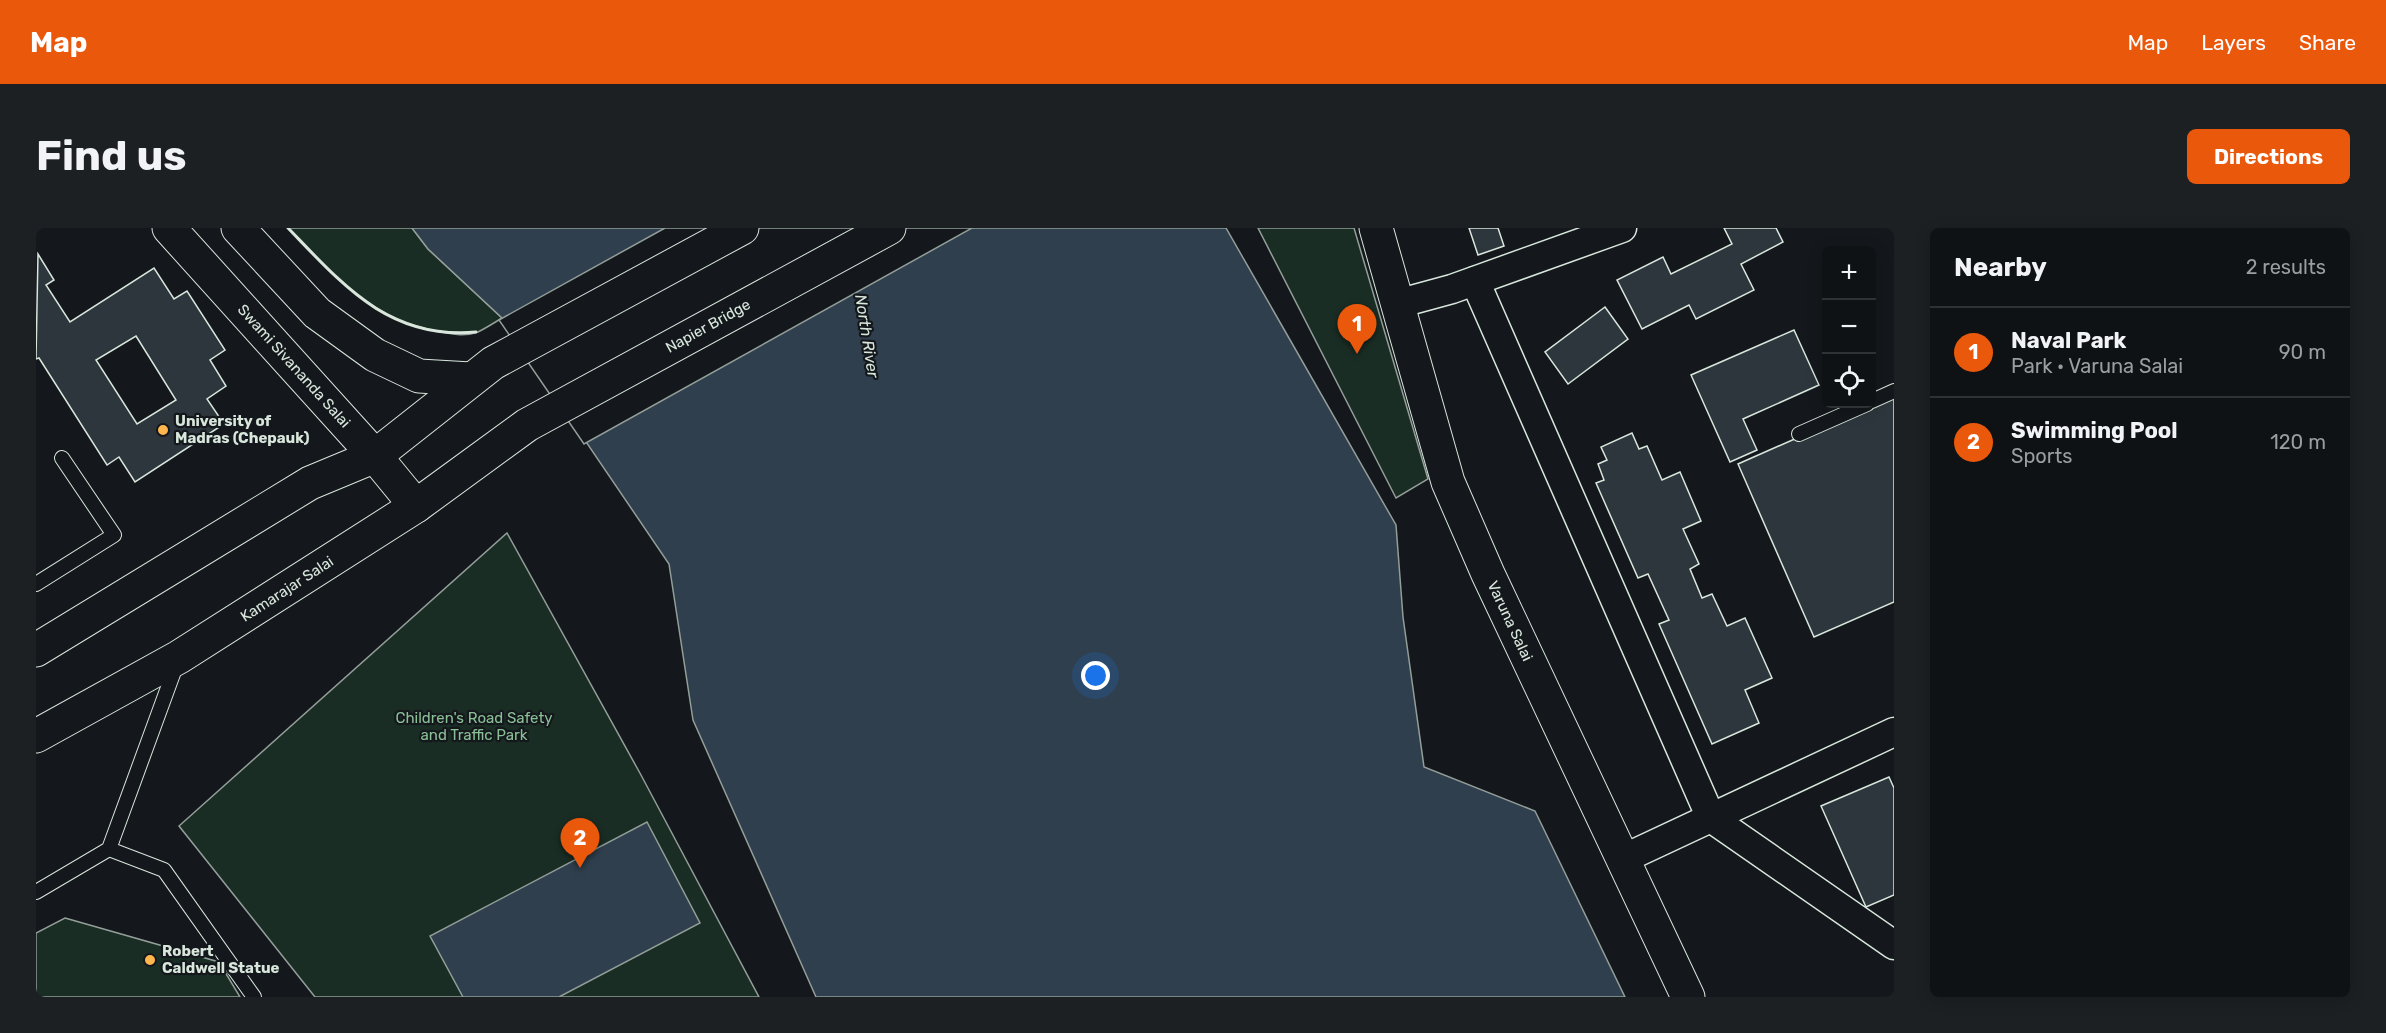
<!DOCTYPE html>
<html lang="en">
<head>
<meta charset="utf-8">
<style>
	:root { --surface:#0f1215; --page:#1d2022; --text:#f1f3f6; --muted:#9b9ea0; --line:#2f3234; --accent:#ea580c }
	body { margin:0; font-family:Rubik,sans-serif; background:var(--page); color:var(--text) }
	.controls { position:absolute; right:18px; top:18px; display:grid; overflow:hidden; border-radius:9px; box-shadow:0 3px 15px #0003 }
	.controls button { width:54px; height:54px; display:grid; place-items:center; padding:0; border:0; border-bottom:2px solid var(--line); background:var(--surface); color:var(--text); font:30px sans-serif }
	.you { position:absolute; left:1060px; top:448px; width:21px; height:21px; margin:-15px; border:4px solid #fff; border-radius:50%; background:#1a73e8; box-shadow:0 0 0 9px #1a73e833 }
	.badge { display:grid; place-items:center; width:39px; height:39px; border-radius:50%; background:var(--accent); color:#fff; font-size:20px; font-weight:700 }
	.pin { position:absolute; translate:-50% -50px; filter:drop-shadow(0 2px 3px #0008) }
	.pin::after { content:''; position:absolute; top:32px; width:21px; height:18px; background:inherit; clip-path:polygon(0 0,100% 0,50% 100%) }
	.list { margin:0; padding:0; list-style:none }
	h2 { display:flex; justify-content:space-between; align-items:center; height:78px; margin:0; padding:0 24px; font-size:26px }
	h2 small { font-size:20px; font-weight:400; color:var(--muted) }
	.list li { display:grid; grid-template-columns:39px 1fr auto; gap:18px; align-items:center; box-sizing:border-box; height:90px; padding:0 24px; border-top:2px solid var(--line) }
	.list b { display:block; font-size:22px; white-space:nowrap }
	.list p { margin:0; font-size:20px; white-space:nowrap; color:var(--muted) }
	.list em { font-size:20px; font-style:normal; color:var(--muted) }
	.icon { flex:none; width:33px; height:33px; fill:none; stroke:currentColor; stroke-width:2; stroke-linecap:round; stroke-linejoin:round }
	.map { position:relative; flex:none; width:1858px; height:769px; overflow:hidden; border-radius:9px }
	header { display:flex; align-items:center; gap:36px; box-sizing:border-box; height:84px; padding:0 30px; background:var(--accent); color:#fff }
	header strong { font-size:28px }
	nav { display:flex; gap:33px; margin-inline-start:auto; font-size:21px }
	.intro { display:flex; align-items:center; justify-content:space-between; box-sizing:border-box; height:144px; padding:0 36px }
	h1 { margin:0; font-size:42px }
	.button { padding:15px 27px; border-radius:9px; background:var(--accent); color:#fff; font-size:21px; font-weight:700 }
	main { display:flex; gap:36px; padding:0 36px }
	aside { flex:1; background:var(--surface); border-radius:9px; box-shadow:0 3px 15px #0003 }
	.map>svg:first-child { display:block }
	.green { fill:#1a2d24; stroke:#939e99; stroke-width:1.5 }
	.water { fill:#2f3f4d; stroke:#939e99; stroke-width:1.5 }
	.pier { fill:#14181c; stroke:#939e99; stroke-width:1.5 }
	.building { fill:#2c363c; stroke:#d8e6dc; stroke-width:1.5; fill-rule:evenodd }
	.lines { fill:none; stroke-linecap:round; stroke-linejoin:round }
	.lane-casing { stroke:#d8e6dc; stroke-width:16 }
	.street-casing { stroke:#d8e6dc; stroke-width:31 }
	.secondary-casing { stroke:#d8e6dc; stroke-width:35 }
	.primary-casing { stroke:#d8e6dc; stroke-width:35 }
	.lane { stroke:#14181c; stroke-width:14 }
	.street { stroke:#14181c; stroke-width:28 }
	.secondary { stroke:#14181c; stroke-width:33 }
	.primary { stroke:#14181c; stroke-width:33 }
	.wall { stroke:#d8e6dc; stroke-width:3 }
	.poi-dot { fill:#ffb74d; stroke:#14181c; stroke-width:2 }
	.labels { text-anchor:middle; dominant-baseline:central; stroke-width:4.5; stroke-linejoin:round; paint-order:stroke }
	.street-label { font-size:15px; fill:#d8e6dc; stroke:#14181c }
	.poi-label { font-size:15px; font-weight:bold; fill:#d8e6dc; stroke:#14181c; text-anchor:start }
	.park-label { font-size:15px; fill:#8ac095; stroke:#14181c }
	.water-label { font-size:16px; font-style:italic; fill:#d8e6dc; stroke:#14181c }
</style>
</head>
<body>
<header>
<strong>Map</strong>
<nav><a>Map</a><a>Layers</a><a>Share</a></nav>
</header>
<div class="intro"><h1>Find us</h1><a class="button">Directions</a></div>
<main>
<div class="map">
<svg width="1858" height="769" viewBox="0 0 1858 769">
	<rect width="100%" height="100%" fill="#14181c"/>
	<g class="green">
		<path d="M252,0H376L392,21L466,90C458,95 450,100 442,104C429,109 414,106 401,103C333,90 298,47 252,0Z"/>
		<polygon points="1222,0 1318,0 1392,251 1360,270"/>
		<polygon points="471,305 605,547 723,769 279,769 143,598"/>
		<polygon points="29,690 183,734 204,769 0,769 0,705"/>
	</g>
	<g class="water">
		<polygon points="376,0 1190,0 1360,297 1367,389 1388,539 1499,583 1589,769 780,769 657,492 633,336 466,90 392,21"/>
		<polygon points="611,594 664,695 523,769 427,769 394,708"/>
	</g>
	<polygon class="pier" points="629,0 936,0 548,216 463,92"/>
	<g class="building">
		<polygon points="1433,0 1462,0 1468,18 1442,27"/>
		<polygon points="1688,0 1740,0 1747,14 1705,36 1718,62 1660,91 1653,77 1606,101 1581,52 1627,29 1635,46 1696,16"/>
		<path d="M2,26L18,52L10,57L34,94L118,40L138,71L151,63L189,122L174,132L190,158L171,171L188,196L99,254L83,229L71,237L3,130L0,131ZM100,108L140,172L101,196L60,132Z"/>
		<polygon points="1569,79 1592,111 1532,156 1509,124"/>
		<polygon points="1758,102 1783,157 1707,191 1721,222 1694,234 1655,147"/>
		<polygon points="1858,167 1858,374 1778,409 1702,236"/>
		<polygon points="1596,205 1603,221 1611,218 1626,252 1644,244 1665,293 1647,301 1663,336 1654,341 1666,370 1676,366 1691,398 1709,390 1736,450 1709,462 1723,495 1676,516 1623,396 1633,392 1612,346 1602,350 1560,255 1568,252 1562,236 1571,232 1565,219"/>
		<polygon points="1853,549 1858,560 1858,667 1830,679 1785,578"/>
	</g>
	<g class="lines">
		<defs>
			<g id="lane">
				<polyline points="1836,173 1858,163"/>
				<polyline points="1763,206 1831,176"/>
				<polyline points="0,356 78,307 26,230"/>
				<polyline points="73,621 128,642 218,769"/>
				<polyline points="0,664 73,621 141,435"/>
			</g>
			<g id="street">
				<polyline points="1439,53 1675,590 1858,717"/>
				<polyline points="1361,76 1416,61 1586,0"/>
				<polyline points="1587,631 1858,504"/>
			</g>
			<g id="secondary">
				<polyline points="133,0 339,228 380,278"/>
				<polyline points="202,0 281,85 339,127 383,148 435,151"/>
				<polyline points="1340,0 1412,254 1452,346 1652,769"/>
			</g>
			<g id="primary">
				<polyline points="0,422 274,255 339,228 457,135 706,0"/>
				<polyline points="0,508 143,429 380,278 491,197 853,0"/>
			</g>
		</defs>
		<use href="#lane" class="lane-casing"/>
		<use href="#street" class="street-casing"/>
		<use href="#secondary" class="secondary-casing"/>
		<use href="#primary" class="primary-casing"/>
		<use href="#lane" class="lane"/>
		<use href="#street" class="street"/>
		<use href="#secondary" class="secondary"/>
		<use href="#primary" class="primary"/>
		<path class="wall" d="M252,0C307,57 353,112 440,104"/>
	</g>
	<g class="poi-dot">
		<circle cx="127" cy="202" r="6"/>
		<circle cx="114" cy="732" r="6"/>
	</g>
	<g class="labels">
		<g class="street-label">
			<text transform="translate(672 98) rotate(-29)">Napier Bridge</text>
			<text transform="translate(258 138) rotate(48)">Swami Sivananda Salai</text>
			<text transform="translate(251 361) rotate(-33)">Kamarajar Salai</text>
			<text transform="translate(1474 393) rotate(65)">Varuna Salai</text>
		</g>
		<g class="poi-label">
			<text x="139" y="193">University of<tspan x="139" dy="17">Madras (Chepauk)</tspan></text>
			<text x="126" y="723">Robert<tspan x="126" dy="17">Caldwell Statue</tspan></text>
		</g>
		<g class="park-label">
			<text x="438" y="490">Children's Road Safety<tspan x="438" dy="17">and Traffic Park</tspan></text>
		</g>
		<g class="water-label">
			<text transform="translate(831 108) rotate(81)">North River</text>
		</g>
	</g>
</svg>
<div class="controls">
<button>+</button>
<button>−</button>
<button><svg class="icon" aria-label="locate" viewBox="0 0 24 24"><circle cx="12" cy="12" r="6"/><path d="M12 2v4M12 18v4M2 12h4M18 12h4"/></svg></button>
</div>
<div class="you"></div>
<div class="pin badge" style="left:1321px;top:126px">1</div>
<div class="pin badge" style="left:544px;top:640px">2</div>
</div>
<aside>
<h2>Nearby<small>2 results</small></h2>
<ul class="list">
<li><span class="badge">1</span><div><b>Naval Park</b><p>Park · Varuna Salai</p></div><em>90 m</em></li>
<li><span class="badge">2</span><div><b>Swimming Pool</b><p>Sports</p></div><em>120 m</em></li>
</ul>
</aside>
</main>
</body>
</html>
